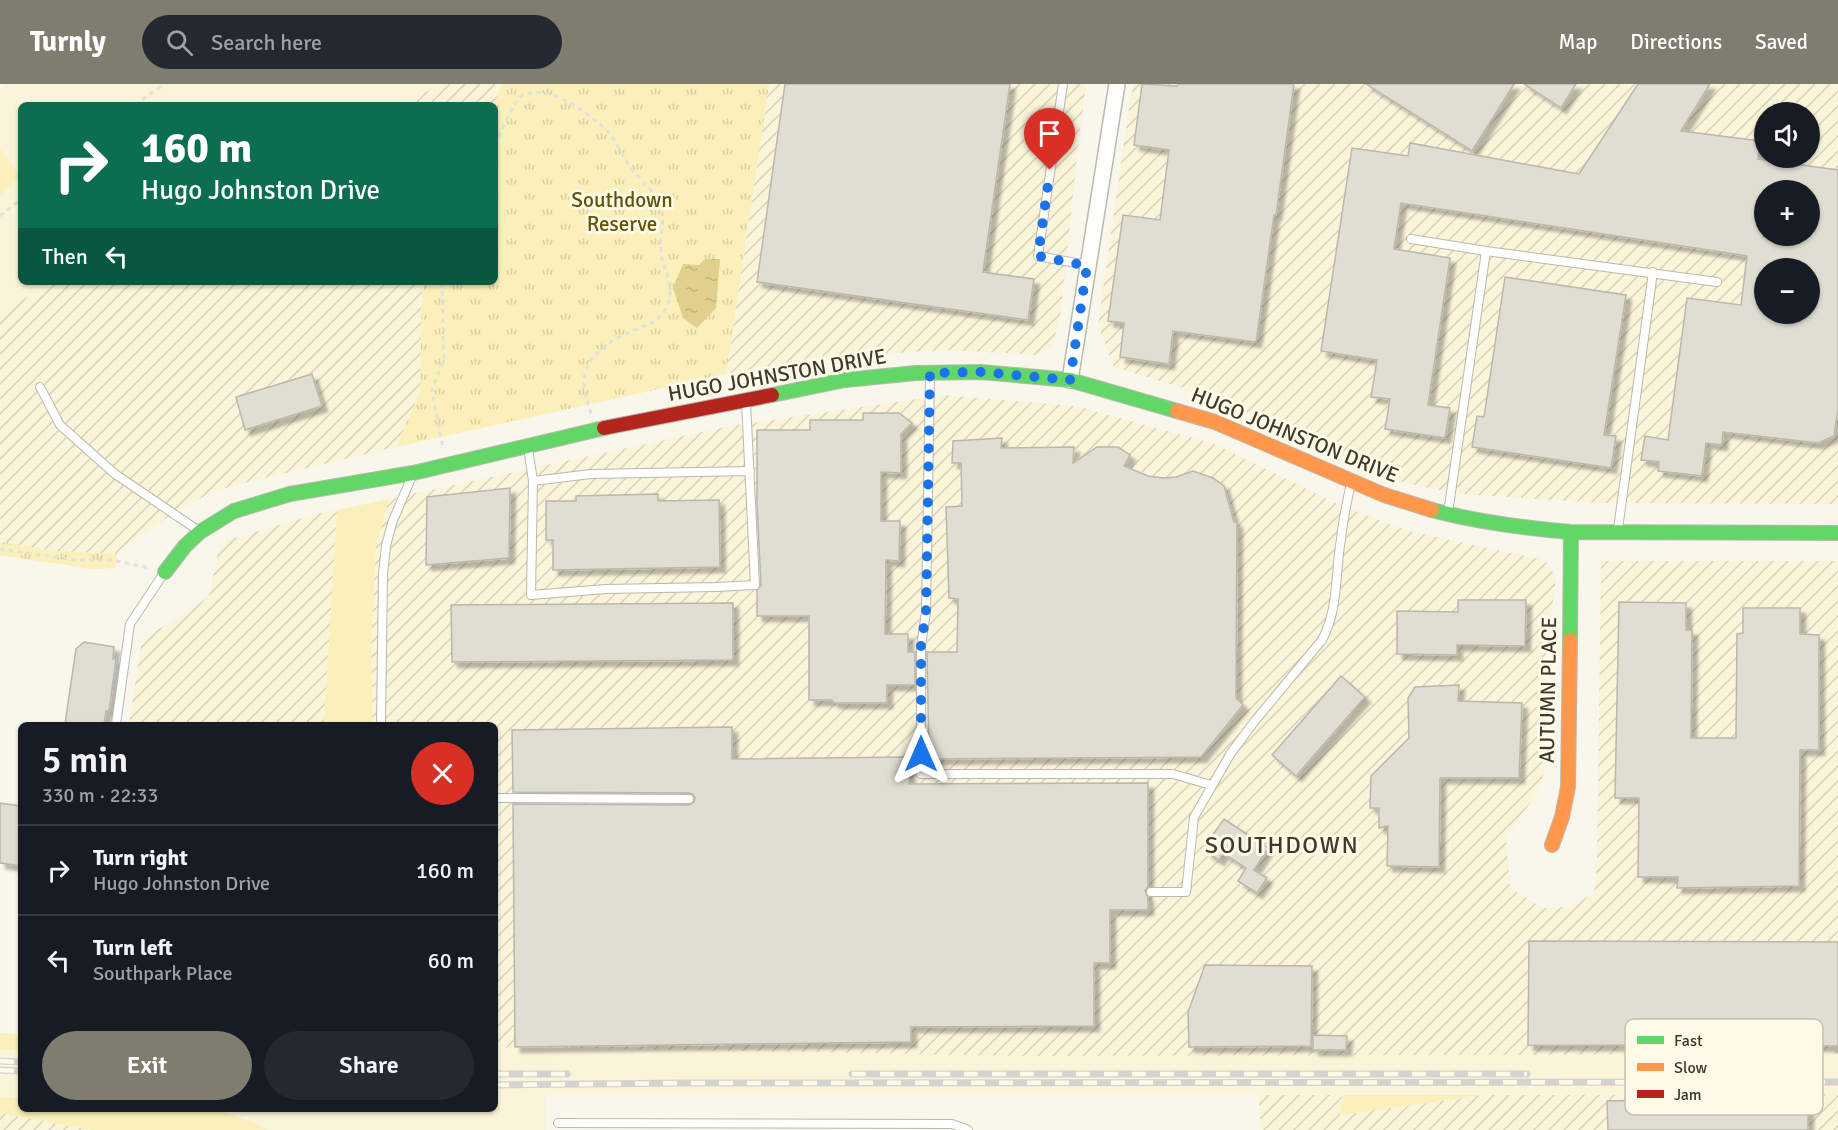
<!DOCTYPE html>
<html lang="en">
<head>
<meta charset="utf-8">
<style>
	body { margin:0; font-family:Signika,sans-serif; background:#242831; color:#f1f3f6; height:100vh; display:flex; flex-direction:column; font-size:22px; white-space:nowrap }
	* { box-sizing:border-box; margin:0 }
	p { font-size:20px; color:#9ea1a6 }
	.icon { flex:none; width:33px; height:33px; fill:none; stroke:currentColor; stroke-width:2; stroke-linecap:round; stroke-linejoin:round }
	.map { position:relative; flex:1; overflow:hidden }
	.drawer { position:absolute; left:18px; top:638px; width:480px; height:390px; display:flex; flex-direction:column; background:#171b24; border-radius:9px; box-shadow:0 2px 4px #0004 }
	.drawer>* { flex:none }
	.top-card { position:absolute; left:18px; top:18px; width:480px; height:183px; border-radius:9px; box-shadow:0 2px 4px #0004; background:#0b6e4f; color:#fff; overflow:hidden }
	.controls { position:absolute; left:1754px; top:18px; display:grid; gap:12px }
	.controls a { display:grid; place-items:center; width:66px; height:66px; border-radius:50%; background:#171b24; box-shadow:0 2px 4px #0004; font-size:30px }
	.pin { position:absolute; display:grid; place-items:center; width:51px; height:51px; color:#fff; margin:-62px -26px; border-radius:50% 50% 50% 0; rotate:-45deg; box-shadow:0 0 6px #0007 }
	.pin .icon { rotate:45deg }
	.me { position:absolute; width:66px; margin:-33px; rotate:0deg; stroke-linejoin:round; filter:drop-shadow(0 0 4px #0008) }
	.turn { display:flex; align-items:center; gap:21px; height:126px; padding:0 24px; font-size:27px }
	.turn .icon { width:78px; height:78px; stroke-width:2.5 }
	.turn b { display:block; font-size:42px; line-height:51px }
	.then { display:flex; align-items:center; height:57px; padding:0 24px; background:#0003; gap:12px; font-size:22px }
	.round { display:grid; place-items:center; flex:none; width:63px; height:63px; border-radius:32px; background:#242831 }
	.head { display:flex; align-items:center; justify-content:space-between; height:102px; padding:0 24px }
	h1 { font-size:36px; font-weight:600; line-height:45px }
	.primary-button { display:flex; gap:12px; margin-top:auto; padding:12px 24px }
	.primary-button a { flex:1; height:69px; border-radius:36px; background:#7f7c70; color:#fff; font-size:24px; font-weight:600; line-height:69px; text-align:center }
	.primary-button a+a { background:#242831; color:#f1f3f6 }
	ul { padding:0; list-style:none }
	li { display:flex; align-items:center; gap:18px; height:90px; padding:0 24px; border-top:2px solid #363941 }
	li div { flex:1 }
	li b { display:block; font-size:22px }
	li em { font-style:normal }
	header { display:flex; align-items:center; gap:36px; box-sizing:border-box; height:84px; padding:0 30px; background:#7f7c70; color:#fff }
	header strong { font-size:28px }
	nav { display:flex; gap:33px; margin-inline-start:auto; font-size:21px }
	.search { width:420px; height:54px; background:#242831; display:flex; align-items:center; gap:15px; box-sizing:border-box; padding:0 21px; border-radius:33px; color:#9ea1a6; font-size:22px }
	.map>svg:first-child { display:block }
</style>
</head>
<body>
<header>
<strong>Turnly</strong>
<div class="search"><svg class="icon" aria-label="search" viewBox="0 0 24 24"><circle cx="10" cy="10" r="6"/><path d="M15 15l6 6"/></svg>Search here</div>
<nav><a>Map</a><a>Directions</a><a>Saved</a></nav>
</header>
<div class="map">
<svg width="1838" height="1046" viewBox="0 0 1838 1046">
	<defs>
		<pattern id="industrial-furrows" width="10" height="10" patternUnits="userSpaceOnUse" patternTransform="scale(1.5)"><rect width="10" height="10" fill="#faf4d9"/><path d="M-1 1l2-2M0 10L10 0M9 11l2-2" fill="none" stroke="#d7d2bb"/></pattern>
		<pattern id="park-tufts" width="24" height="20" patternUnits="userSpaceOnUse" patternTransform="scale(1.5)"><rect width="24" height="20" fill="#fbefba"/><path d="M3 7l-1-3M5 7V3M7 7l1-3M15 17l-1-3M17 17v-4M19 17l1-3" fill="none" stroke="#d8cea0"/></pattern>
		<pattern id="water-ripples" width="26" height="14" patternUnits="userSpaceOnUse" patternTransform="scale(1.5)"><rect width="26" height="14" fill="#e0d08d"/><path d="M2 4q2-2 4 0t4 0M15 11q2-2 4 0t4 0" fill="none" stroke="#c1b37a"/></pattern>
		<filter id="shadow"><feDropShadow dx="5.5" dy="5.5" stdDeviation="1.5" flood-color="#0004"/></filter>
	</defs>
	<rect width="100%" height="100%" fill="#f9f6ec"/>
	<path fill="#faf4d9" d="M4,0H441L400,21H21V93L0,65V10Z
		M21,94V198H57L0,227V111Z
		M515,963L1025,972L1838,970V1010L546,1011L545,1046H99L0,1025V965L21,966V1024H495V964Z"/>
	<path fill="url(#industrial-furrows)" fill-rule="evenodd" d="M441,0H502L494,21H400Z
		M769,0H1086L1079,55L1060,235L1052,262L1039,271L947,266L858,271L726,290Z
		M1134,0H1838V420L1601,419L1473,411L1438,406L1403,398L1349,378L1271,338L1206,311L1114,283L1098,241L1130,16ZM1764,28H1809V74H1764ZM1764,106H1809V152H1764ZM1764,184H1809V230H1764Z
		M57,198H426L422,208L420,308L396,363L232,402L210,409L172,430L121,465L117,470L55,467L0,458V227Z
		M945,311L1076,322L1215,360L1337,420L1408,447L1545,476L1556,493L1544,589V688L1538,708L1506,753L1510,803L1542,824L1568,823L1594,810L1597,782L1601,477H1838V970L1025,972L515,963L495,964V640H372L371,559L376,462L389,415L730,342Z
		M337,426L324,640H129L142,556L209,513L218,468L228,456L315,430Z
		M1838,1010V1046H1255L1261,1045L1258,1011H1342L1340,1031L1484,1011Z
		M0,1029L91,1046H0Z"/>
	<path fill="#fbefba" d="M0,65L21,93L0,111Z
		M389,415L376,462L371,559L372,640H324L337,426Z
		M0,949L21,951V966L0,965Z
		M1342,1011H1484L1340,1031Z
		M0,1013L21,1014V1024L215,1025L254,1039L268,1046H91L0,1029Z"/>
	<path fill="url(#park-tufts)" d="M502,0H769L726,290L396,363L420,308L422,208L426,198H495L494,21Z
		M0,458L55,467L117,470L115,484L91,485L0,471Z"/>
	<path fill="url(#water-ripples)" d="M705,175H720L716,224L697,244L683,234L673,204L683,180L699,181Z"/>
	<path fill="#e0ddd3" stroke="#bab7ad" stroke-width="1.5" fill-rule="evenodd" filter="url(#shadow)" d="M785,0H1010L983,188L1034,195L1028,236L757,198Z
		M1142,0L1177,2L1178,0H1294L1276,131H1274L1256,258L1173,247L1169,280L1120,273L1124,239L1108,237L1123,131L1160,136L1169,66L1134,61Z
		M1366,0H1514L1472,67Z
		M1524,0H1576L1561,24Z
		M1638,0H1710L1681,47L1760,57L1758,75L1838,86V325L1834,352L1818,359L1723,348L1722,361L1706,359L1702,392L1658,387L1659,378L1641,376L1645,352L1668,356L1687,214L1741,221L1747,172L1401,119L1394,165L1450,174L1428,321L1450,324L1445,354L1385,345L1390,315L1371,313L1377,276L1321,267L1352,64L1408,72L1410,59L1579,90ZM1764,106H1809V152H1764ZM1764,184H1809V230H1764Z
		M1505,193L1626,211L1604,351L1616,352L1611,384L1472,363L1477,332L1484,333Z
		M312,290L322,322L245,346L236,313Z
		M863,329H899L912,339L901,350V389L881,388V437H900L899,477L886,476L885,550H908V568H915V601H887V619H834L832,616H809V532H757V506L761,501L757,419V346H810V336H863Z
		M1002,354L1001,364L1074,363L1073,379L1097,363H1118L1130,371L1124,382L1148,392L1164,394L1176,393L1193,387L1213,394L1224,402L1234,438H1237L1236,614L1243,621L1201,673L929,675L927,568H957L958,515L949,514L946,423L962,422L961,379H952L953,357Z
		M510,404L509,474L426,481L427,413Z
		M658,410V417L719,416L720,483L553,486V456H546V417H576V412Z
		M1458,516H1526L1525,562L1457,561V571L1397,570V527L1458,528Z
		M1619,518L1686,519V546H1692L1691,654H1736L1737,550L1743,549V524H1800V550L1819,551V666H1800L1799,802L1677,804L1678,793H1638L1639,714H1615Z
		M733,519V576L452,578L451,521Z
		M84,558L114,563L113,575H116L109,627H106L104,640H65L76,565Z
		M1341,592L1365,613L1296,692L1272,671Z
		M1459,601L1458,617L1522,619L1519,694H1440L1439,783L1387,782L1388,742L1379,744V724H1370L1371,692L1409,654L1408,614L1415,603Z
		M732,643V675L909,673V700L1148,699V803L1145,807L1148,813V826H1110V879H1094V942L911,943V958L515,963L513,720L689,721L694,718L695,714L692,710L689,709L513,708L512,646Z
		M0,719L21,722V782L0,779Z
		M1224,735L1268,764L1254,786L1267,794L1257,809L1238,797L1246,784L1223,769L1219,776L1206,768L1213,758L1209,756Z
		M1529,857L1838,858V962L1528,961Z
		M1205,881L1312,882L1311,962L1189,963L1188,928Z
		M1313,951L1347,952L1346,966H1313Z
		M1808,1013V1046H1608L1607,1017Z"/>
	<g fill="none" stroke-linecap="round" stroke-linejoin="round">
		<defs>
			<path id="lane" d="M1063,0L1038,172L1087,181
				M1411,155L1486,167L1717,198
				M930,290L926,528L921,562V690H1173L1211,701
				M40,303L60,341L115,390L199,447
				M528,364L533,397L531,511L606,505L716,503L755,501L746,318
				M533,397L591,390L750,387
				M1448,429L1486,167
				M1618,445L1653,188
				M116,640L130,540L164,489
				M381,640L383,490L386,462L392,439L412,392
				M495,714L689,715
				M1151,808H1186L1194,733L1231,669L1254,638L1322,556C1339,525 1335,489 1341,455C1343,436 1347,417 1351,399
				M558,1039L952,1040L968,1046"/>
			<path id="street" d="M1070,296L1117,0"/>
			<path id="fast" d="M772,311L845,296L916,289L981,288L1070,296L1177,327
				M1432,426C1477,438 1524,444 1571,448L1838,449
				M165,488L185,462L200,448L234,427L290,410L413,389L604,344
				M1570,556L1571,448"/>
			<path id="slow" d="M1177,327L1215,338L1384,411L1432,426
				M1552,761L1562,733L1568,703L1570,556"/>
			<path id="jam" d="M604,344L772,311"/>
		</defs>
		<use href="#lane" stroke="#bbb9af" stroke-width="10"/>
		<use href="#street" stroke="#bbb9af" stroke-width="18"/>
		<use href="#fast" stroke="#bbb9af" stroke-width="16"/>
		<use href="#slow" stroke="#bbb9af" stroke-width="16"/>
		<use href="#jam" stroke="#bbb9af" stroke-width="16"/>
		<path stroke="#e0e0dd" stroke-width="3" stroke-dasharray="4.5 4.5" stroke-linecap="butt" d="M135,21L164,0
			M495,61C501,49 513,16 524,10C549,0 591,30 607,47C617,58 623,73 632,85C640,96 652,105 658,117C668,135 658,152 661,170C663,184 672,195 670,210C667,236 651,239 630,248C609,257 584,273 584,299C585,310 588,320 591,330
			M0,132L21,115
			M442,198L444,275L432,307L443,364
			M0,465L76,476H113L149,484"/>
		<use href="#lane" stroke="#fefefc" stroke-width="8"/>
		<use href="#street" stroke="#fefefc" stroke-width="15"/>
		<use href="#fast" stroke="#63d668" stroke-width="14"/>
		<use href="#slow" stroke="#ff974d" stroke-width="14"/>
		<use href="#jam" stroke="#b3261e" stroke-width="14"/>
		<defs>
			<path id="rail" d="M0,977L21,978
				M0,986L21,987
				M495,990H567
				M852,990H1527
				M495,1001L690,999L1838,998"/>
		</defs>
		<use href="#rail" stroke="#d4d3d0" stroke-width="7"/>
		<use href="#rail" stroke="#fefae7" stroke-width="4.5" stroke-dasharray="14" stroke-linecap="butt"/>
	</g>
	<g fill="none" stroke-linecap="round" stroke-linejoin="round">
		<path stroke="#1a73e8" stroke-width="10" stroke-dasharray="0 18" d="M921,670V562L926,528L930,289L981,288L1070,296L1087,182L1038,172L1050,86"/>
	</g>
	<g text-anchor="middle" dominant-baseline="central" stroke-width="6" stroke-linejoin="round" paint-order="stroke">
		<g font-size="21" fill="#62530a" stroke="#fefae7">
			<text x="622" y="116">Southdown<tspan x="622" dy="24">Reserve</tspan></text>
		</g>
		<g font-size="21" fill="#3d3a2d" stroke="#fefae7">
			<text transform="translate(777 291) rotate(-10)">HUGO JOHNSTON DRIVE</text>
			<text transform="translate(1295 351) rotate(22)">HUGO JOHNSTON DRIVE</text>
			<text transform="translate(1548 606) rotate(-89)">AUTUMN PLACE</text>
		</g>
		<g font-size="24" letter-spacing="1.5" fill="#3d3a2d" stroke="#fefae7">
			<text x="1282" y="761">SOUTHDOWN</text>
		</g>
	</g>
	<rect x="1625" y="935" width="198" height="96" rx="9" fill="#fefae7" stroke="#c4c0af" stroke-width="1.5"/>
	<rect x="1637" y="952" width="27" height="8" fill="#63d668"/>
	<rect x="1637" y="979" width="27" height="8" fill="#ff974d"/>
	<rect x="1637" y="1006" width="27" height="8" fill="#b3261e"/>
	<g font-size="16" fill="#3d3a2d">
		<text x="1674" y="962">Fast</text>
		<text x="1674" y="989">Slow</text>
		<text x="1674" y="1016">Jam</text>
	</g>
</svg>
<div class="controls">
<a><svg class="icon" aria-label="sound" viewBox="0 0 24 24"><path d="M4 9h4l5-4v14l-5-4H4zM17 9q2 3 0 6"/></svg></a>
<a>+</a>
<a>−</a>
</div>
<div class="pin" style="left:1050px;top:86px;background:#d93025"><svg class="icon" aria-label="arrive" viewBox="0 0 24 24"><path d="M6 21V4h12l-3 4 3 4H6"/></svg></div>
<svg class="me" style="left:921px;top:670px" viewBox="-20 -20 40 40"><path d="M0-17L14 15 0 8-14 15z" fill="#1a73e8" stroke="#fff" stroke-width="4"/></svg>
<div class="top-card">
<div class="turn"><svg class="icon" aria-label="right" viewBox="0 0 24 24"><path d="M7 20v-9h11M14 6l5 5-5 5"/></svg><div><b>160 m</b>Hugo Johnston Drive</div></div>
<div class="then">Then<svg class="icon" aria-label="left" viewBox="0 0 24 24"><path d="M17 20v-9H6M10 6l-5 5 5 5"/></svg></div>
</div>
<section class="drawer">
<div class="head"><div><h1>5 min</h1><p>330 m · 22:33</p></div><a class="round" style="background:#d93025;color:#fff"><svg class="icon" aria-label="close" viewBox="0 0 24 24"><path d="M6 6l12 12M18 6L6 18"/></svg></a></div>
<ul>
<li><svg class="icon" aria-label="right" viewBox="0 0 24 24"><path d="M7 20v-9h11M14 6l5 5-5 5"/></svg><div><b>Turn right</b><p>Hugo Johnston Drive</p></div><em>160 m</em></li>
<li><svg class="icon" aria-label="left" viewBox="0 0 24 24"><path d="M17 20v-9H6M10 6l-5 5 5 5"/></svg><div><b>Turn left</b><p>Southpark Place</p></div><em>60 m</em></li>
</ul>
<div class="primary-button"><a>Exit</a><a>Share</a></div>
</section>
</div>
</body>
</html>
